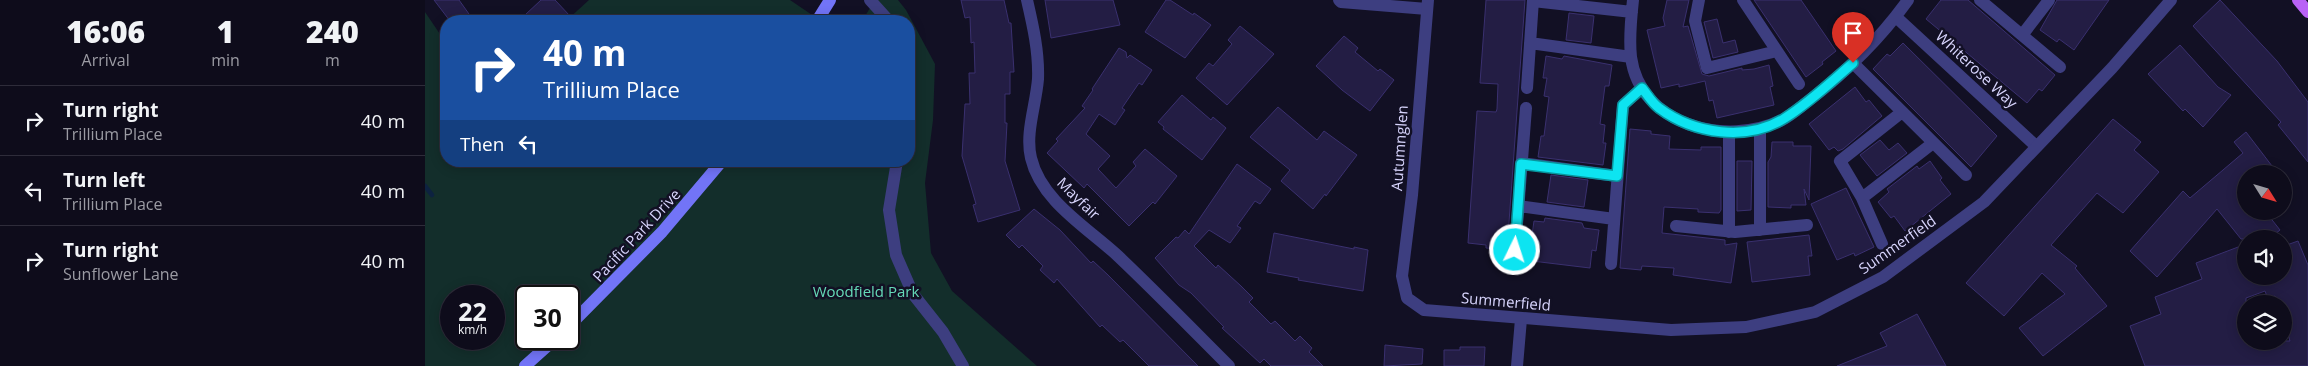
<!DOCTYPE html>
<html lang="en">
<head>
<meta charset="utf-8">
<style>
	body { margin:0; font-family:"Open Sans",sans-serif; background:#1c1a28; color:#f1f3f6; height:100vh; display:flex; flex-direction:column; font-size:19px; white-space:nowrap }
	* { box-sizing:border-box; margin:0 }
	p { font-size:16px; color:#9b9ba3 }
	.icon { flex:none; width:28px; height:28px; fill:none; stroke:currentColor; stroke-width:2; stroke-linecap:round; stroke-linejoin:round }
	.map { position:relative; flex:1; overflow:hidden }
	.details { display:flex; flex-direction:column; background:#0e0c1b; width:425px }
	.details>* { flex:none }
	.top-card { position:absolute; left:15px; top:15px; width:475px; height:152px; border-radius:20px; box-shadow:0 2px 12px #0003,0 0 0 1px #2e2c3a; background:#1a4fa0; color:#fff; overflow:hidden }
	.needle { width:32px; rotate:127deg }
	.tools { position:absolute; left:1812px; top:165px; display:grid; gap:10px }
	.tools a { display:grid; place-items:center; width:55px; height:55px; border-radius:50%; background:#0e0c1b; box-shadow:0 2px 12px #0003,0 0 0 1px #2e2c3a; font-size:25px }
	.speed { position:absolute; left:15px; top:285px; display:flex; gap:10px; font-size:25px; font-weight:700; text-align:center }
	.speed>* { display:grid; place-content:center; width:65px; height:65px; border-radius:50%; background:#0e0c1b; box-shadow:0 2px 12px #0003,0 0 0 1px #2e2c3a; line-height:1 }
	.speed small { font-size:12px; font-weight:400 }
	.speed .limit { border:2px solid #111; border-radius:8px; background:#fff; color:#111 }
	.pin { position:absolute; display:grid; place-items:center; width:42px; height:42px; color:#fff; margin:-51px -21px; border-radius:50% 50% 50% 0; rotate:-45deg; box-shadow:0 0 5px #0007 }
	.pin .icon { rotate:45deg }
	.me { position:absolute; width:55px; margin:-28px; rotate:4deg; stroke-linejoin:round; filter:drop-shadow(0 0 4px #0008) }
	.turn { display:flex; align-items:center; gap:18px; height:105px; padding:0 20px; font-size:22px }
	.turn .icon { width:65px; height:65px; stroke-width:2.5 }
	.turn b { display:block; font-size:35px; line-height:42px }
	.then { display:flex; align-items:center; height:48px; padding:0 20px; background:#0003; gap:10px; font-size:19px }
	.eta { display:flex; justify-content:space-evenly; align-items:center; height:85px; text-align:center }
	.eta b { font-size:30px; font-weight:800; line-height:35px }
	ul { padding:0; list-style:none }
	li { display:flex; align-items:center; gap:15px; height:70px; padding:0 20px; border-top:1px solid #2e2c3a }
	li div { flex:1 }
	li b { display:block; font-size:19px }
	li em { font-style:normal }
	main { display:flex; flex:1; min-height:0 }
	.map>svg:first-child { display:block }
</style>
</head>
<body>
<main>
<section class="details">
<div class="eta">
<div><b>16:06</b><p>Arrival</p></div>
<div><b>1</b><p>min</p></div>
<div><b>240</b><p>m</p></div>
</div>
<ul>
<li><svg class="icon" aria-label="right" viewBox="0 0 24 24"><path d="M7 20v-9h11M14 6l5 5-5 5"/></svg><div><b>Turn right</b><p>Trillium Place</p></div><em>40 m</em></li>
<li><svg class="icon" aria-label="left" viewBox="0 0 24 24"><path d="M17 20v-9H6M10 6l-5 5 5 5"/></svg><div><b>Turn left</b><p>Trillium Place</p></div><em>40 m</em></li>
<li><svg class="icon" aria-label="right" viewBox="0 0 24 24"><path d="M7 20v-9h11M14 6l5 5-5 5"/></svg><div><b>Turn right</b><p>Sunflower Lane</p></div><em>40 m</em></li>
</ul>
</section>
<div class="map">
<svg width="1883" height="366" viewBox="0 0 1883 366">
	<rect width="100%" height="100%" fill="#121024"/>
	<path fill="#132e2b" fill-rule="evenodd" d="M164,0H365L396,21H141Z
		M450,0H473L481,10L510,64L508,120L500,183L506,253L527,291L612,366H0V12L21,43V161H484V21H437ZM26,296H69V339H26ZM101,296H144V339H101Z"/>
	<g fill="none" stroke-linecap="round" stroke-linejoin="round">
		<path stroke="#0d2240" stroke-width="4.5" d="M0,186L7,195"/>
	</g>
	<path fill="#231d44" stroke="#3a306f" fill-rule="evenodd" d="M9,0H34L49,21H25Z
		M116,0H130L145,16L139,21H106L100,15Z
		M536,0H579L584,23H586L589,72H585V94H580V123H582L580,161L595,210L553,222L548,205L551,204L537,156L540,104H545L544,73H550L549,42L546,43L545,17L540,18Z
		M620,0H688L695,25L626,38Z
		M741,0H745L768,15L769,13L786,25L760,58L720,32Z
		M1061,0H1100L1082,250L1061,248V245L1043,243L1052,111L1071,112L1072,109L1073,84L1055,83Z
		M1242,0H1264L1258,27L1263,26L1277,74L1284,76L1317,68V70L1329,69L1344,65L1348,86L1345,87L1349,105L1292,118L1288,100L1284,101L1280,81L1254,87V84L1236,88L1222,30L1240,26L1238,18Z
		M1329,0H1376L1411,51L1397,62L1398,64L1381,77Z
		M1516,0H1543L1630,75L1617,91L1614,89L1602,103L1501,19Z
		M1632,0H1684L1649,50L1634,39L1632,42L1615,30Z
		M1795,0L1852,61L1883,102V162L1853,125L1856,122L1768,26Z
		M1144,13L1169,16L1166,43L1141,40Z
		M1424,18L1438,28L1429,40L1415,29Z
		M1292,19L1298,43L1310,40L1313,52L1288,58L1279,22Z
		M815,26L849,54L802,105L771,78L784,63L788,66L807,44L803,40Z
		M919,36L933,48L930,52L953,71L955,69L969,80L945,111L917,90L891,66Z
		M1478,43L1572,136L1546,167L1448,69L1462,54L1465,56Z
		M1755,45L1793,87L1806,95L1778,127L1760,109L1758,111L1723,74Z
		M694,48L701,52L702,58L705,55L727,70L717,85L714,83L697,108L700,110L690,125L674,114L661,134L685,156L673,169L691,188L711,166L708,162L720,149L752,176L730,204L728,202L704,226L662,184L659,188L622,153L633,141L631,139L660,108L657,106L668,90L667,89Z
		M1121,56L1137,59L1139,56L1187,65L1184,86H1180L1175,124L1180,125L1178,143H1181L1178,165L1113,157L1116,136H1119L1124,97L1119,96L1122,78H1118Z
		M1430,87L1441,102L1444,100L1457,116L1418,149L1413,151L1409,147L1404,150L1384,124Z
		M757,95L786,120L788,117L801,128L777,160L738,129L739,127L733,122Z
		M853,107L892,140L899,131L932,155L901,196L900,194L888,209L856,181L865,170L825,137Z
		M1688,119L1716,142L1709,150L1734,172L1698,213L1672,193L1626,245L1652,266L1650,268L1682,306L1618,356L1594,328L1640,294L1617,273L1579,316L1541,283Z
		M1205,129L1226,131V134L1245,136L1244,149L1276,150V147H1296V210L1294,213L1273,212V209L1239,207L1237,233L1300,240V245L1312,243L1306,283L1248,275L1249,268L1217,266L1216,270L1195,268Z
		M1821,132L1847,166L1837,174H1821V211H1840L1855,230L1844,239H1816L1792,209L1732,277L1705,251L1758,191L1765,198L1818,153L1809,142Z
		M1455,140L1464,150L1473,143L1482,153L1452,176L1435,155Z
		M1347,142H1368V146H1386L1384,200L1379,189L1381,205H1366V208L1343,207V162L1346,157Z
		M1312,161H1327L1326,210L1312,211Z
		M1505,161L1517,178L1515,180L1526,194L1480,231L1469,216L1466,218L1453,202L1464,192L1462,189L1492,166L1494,169Z
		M812,164L846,189L835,204L830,201L812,226L816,228L805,243L784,230L769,246L791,268L793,265L816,286L828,298L824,302L846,324L850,321L870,341L875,336L887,348L884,352L898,366H846L839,359L835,363L797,328L799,327L766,293L754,285L730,258L751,237L753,238L760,230L764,234Z
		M1126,175L1163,180L1159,207L1122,202Z
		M1421,188L1449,247L1430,256L1429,253L1412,260L1386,204Z
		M609,209L635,230L666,263L668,261L683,275L773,366H724L698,340L695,342L677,325L675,327L632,279L629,283L615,270L618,266L597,245L594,248L581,235Z
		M1120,218L1157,223L1159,228L1174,230L1171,251L1167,250L1165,268L1107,261L1109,243L1106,242L1109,221L1119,222Z
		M849,233L929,249V247L943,250L938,291L873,280L874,278L842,272Z
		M1384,235L1387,256H1383L1385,275L1327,282L1322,242Z
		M1873,241L1883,265V366H1720L1705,326L1736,314L1730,297L1777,279L1771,263L1821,244V276H1859V246ZM1840,291L1843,299L1850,296L1853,304H1859V321L1865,341H1821V298Z
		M1492,314L1521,366H1412L1462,346L1455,333Z
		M960,345L998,349L997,364L959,366Z
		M1035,347H1060L1059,366H1019V350H1035Z"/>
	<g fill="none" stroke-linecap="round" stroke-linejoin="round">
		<path stroke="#3d3e80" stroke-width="12" d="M445,0L464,21
			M602,0C608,26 614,52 613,79C611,105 600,133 606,158C616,201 663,228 693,256C731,292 767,329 804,366
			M914,0L916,2L1002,9
			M1208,0C1206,18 1204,39 1206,57C1215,126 1302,147 1357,120C1366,115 1374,108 1382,102C1420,73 1455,39 1483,0
			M1274,0L1270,21L1282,68L1352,51
			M1318,0L1374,84
			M1555,0L1635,67
			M1108,1L1207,12
			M1471,17L1611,146
			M1598,34L1624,0
			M1105,43L1206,57
			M1428,63L1541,175
			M484,87V98
			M1102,88L1108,0
			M1477,112L1415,161L1437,198L1508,143
			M472,161L464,210L471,255L488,294L518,332L538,366
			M1096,163L1192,176
			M1437,198L1457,244
			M1093,206L1189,219
			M1251,226L1310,232L1382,225
			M1335,230V129
			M1304,232V133
			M1090,250L1101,108
			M1186,264L1198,105L1217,88
			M1092,366L1096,319"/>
		<path stroke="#3d3e80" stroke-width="12" d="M1003,0L987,195L977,276L982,298L999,310L1246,330L1321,327L1390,312L1458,277L1559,202L1687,68L1746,0"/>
		<path stroke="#7274f7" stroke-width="12" d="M392,21L405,0
			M144,326L237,232L297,161
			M100,366L130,339"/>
		<path stroke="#b962f6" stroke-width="12" d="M1873,0L1883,12"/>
	</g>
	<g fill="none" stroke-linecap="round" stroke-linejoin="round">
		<defs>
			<path id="route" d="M1090,250L1096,164L1192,176L1198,105L1217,88C1222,94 1227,103 1234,108C1269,134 1322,142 1360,118C1384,103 1406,82 1428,63"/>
		</defs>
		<use href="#route" stroke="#08949d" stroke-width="12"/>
		<use href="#route" stroke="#0de4f1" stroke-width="9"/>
	</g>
	<g text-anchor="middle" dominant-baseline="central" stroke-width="5" stroke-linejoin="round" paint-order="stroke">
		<g font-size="15" fill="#d8d5fd" stroke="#121024">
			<text transform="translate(1552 69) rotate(43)">Whiterose Way</text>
			<text transform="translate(974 148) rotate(-86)">Autumnglen</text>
			<text transform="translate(654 198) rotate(44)">Mayfair</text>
			<text transform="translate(211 235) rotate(-47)">Pacific Park Drive</text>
			<text transform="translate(1472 244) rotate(-35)">Summerfield</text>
			<text transform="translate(1081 301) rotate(5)">Summerfield</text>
		</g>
		<g font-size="15" fill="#65d9b7" stroke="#121024">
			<text x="441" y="291">Woodfield Park</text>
		</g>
	</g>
</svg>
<div class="tools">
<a><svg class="needle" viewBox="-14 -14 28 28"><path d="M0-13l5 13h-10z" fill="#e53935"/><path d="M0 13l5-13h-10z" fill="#9b9ba3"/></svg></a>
<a><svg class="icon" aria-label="sound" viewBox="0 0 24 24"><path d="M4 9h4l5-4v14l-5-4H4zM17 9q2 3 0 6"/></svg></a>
<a><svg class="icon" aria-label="layers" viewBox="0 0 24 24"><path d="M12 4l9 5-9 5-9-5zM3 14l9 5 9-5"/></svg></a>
</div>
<div class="speed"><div>22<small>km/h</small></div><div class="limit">30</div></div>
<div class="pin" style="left:1428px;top:63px;background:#d93025"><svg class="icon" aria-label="arrive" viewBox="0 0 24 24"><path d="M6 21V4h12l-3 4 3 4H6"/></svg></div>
<svg class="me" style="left:1090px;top:250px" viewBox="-20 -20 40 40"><circle r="17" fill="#0de4f1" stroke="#fff" stroke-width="3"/><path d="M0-11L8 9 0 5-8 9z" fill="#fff"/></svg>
<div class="top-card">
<div class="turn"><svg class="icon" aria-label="right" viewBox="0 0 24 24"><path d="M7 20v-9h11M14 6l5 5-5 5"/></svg><div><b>40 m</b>Trillium Place</div></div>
<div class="then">Then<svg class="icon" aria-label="left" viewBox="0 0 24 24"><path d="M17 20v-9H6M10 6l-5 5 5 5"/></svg></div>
</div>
</div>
</main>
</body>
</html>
